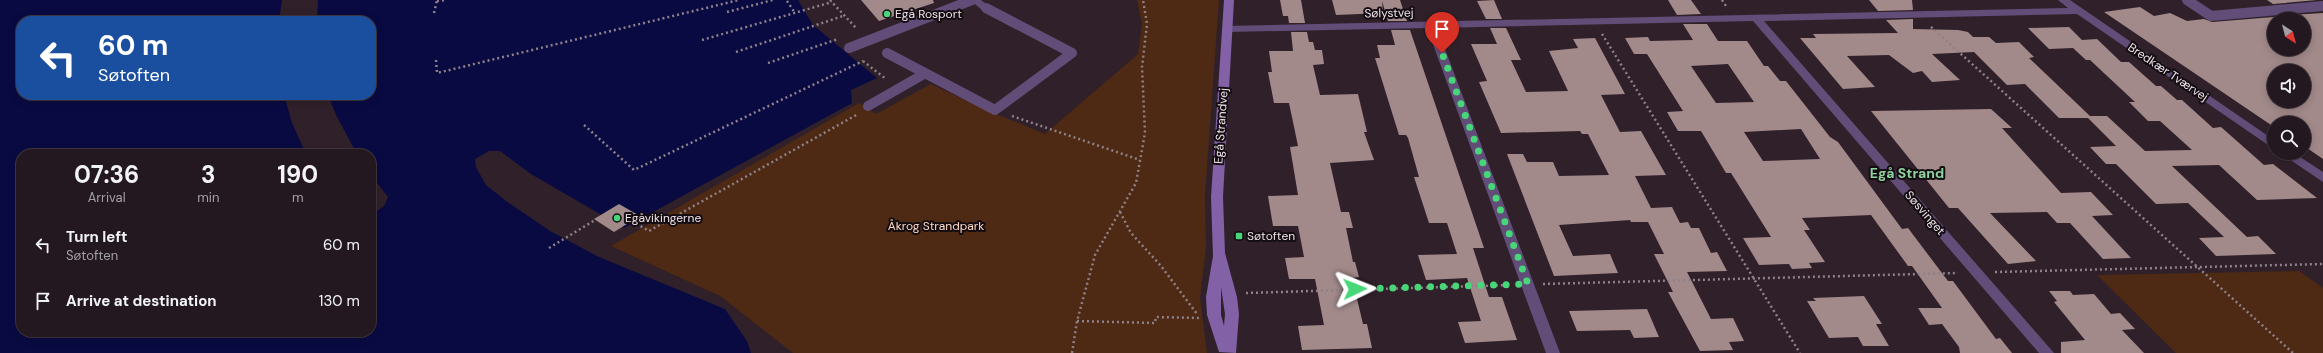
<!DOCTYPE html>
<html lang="en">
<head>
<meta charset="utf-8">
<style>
	body { margin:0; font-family:"DM Sans",sans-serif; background:#2c2129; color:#f1f3f6; height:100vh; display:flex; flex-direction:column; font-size:15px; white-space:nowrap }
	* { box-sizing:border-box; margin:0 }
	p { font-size:13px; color:#a3a0a5 }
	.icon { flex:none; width:22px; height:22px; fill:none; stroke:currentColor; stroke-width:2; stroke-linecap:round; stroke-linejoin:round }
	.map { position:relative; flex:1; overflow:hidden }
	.sheet { position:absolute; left:16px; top:149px; width:360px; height:188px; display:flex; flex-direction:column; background:#241820; border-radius:16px; box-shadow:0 2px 10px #0003,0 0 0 1px #41373e }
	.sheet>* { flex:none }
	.hud { position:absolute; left:16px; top:16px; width:360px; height:84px; border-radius:16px; box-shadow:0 2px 10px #0003,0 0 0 1px #41373e; background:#1a4fa0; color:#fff; overflow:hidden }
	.needle { width:26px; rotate:144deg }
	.fabs { position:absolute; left:2267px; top:12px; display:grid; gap:8px }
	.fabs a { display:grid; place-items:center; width:44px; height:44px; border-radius:50%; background:#241820; box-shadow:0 2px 10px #0003,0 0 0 1px #41373e; font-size:20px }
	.pin { position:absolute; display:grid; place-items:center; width:34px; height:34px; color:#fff; margin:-41px -17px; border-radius:50% 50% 50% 0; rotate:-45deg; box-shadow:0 0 4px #0007 }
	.pin .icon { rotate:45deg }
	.me { position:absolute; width:44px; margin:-22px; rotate:88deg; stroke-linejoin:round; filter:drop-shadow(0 0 3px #0008) }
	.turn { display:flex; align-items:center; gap:14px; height:84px; padding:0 16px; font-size:18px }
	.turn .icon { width:52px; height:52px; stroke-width:2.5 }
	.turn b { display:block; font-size:28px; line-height:34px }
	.eta { display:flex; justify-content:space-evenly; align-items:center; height:68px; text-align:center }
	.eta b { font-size:24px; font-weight:700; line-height:28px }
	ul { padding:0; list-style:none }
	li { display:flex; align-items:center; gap:12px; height:56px; padding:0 16px }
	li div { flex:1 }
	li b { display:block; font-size:15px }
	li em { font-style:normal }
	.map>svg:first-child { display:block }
</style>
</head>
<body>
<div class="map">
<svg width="2323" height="353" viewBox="0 0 2323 353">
	<rect width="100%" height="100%" fill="#30202a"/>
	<path fill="#4e2913" d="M1137,0H1219L1205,195L1206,248L1200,298L1207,353H793L720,296L611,246L859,103L876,114L931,84L984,109L1045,134L1138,54L1142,24Z
		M2299,271L2323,288V353H2176L2097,275Z"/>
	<path fill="#090a42" d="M0,0H282L279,21H21V95H284L292,123L306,154H21V332H371V215L384,206L388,197L371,175V154H357L337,117L328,95H371V21H317L318,0H798L813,25L877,78L851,90L852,103L624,228L531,174L500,151H489L475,159L476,167L486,185L506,201L550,231L599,257L725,309L747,341L751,353H0Z"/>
	<path fill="#a2898a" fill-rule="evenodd" d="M861,0H933L934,3L879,21Z
		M1280,0H1301L1305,23H1289L1288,16H1283Z
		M1332,0H1400L1407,21H1388L1382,1L1383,13L1336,15Z
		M1494,0L1502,19H1486L1477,1Z
		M1668,0H1691L1701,14L1677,15Z
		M1869,0H1912L1913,10L1878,11Z
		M2267,0H2317L2273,4Z
		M2140,7L2154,16L2170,13L2187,21L2204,19L2212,22L2274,17V49H2304V19H2297L2291,15L2323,13V159L2304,146V123H2274V127L2104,12ZM2274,71H2304V101H2274Z
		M1913,19V29L1958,30L1968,32L1973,37H1989L1996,43L2019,42L2034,57L2029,58L2090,116H2107L2145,151L2192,150L2160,121H2148L2129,102H2135L2090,60H2086L2073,48L2049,49L2028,28L2069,27L2082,40L2097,39L2121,62H2129L2156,86H2161L2177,100H2182L2213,128L2221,127L2264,165L2273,164L2317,198L2257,200L2219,165L2172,166L2247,237L2258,236L2276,254L2216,256L2199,238L2224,237L2188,203L2156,204L2116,164H2106L2090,147L2116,146L2088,118H2059L2025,84L2007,85L1974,52L1932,54L1960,80L1932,82L1922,71L1913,73L1889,55L1847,56L1875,87L1843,89L1800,38H1816L1813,34L1898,33L1886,20Z
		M1683,24H1707L1718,41H1747L1764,66H1768L1780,81H1786L1830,137L1838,142L1902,229L1908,228L1948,281H1953L1996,339L2000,338L2012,353H1960L1959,347L1942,324L1929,325L1918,308H1942L1912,266H1908L1871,215L1802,218L1810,230H1804L1825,262L1809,263L1812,268L1792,269L1789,264L1759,265L1743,238L1771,237L1731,173H1726L1701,131H1678L1667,112L1683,111L1647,54H1634L1625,38L1648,37L1650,41L1693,40ZM1728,64L1754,102L1716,103L1691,66ZM1801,129L1820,159L1763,161L1744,132Z
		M1490,28H1506L1521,60H1511L1526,92L1568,91L1549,51L1578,48L1573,39L1595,38L1625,94L1601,95L1620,132L1641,131L1666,175L1635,176L1651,208L1672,207L1680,223L1688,222L1691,228H1699L1711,253L1717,252L1727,271L1687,272L1711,319L1733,318L1744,341L1729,342L1733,350L1700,351L1668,292H1673L1654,254H1664L1648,222H1631L1630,220L1559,225L1573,256L1610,254L1618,273L1554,276L1507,154H1523L1527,162H1553L1559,176L1609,175L1588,134H1582L1580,131L1501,133L1479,82L1487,81L1471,44H1497Z
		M1391,30H1410L1484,248H1473L1489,297H1502L1517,340L1465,343L1458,322L1481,321L1467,278L1426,280L1418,255L1457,254L1447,223H1429L1414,177H1419L1408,138L1406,135H1399L1375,58H1380L1377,45H1395Z
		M1291,32H1307L1309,42H1313L1315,50H1322L1324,64L1313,65L1320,95L1358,94L1367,132H1364L1374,160L1330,163L1341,212H1349L1353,228H1346L1353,262H1355L1359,277L1352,278L1363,324H1367L1372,348L1302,350L1298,326L1324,325L1315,279H1289L1285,258L1304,257L1298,226H1273L1268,196L1298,195L1290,147L1298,146L1289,103H1274L1268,72H1272L1269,51H1293Z
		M1991,109L2012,128H2002L2061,193L2091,192L2113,215L2092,216L2131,258L2103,259L2070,223H2057L2047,212L1990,213L2036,261L2008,264L1958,208H1949L1871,111Z
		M619,204L640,216L614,232L594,219Z
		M2049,291H2070L2073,295L2094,294L2111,314L2120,313L2135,329L2122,330L2144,353H2061V342L2085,340L2054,302L2057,301Z
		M1864,296L1882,324H1876L1889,346H1863L1858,337L1829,338L1807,301H1816L1813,298Z
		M1647,309L1659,337L1634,338L1630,330L1577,331L1569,311Z"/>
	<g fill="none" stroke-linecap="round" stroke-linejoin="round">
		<path stroke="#8f8189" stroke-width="2.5" stroke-dasharray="2 3" stroke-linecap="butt" d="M830,0L857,29
			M1722,0L1726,6
			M437,1L446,0
			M787,1L795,13
			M727,12L773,0
			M434,13L437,0
			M1931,27L2293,353
			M1602,34L1800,353
			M702,40L832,2
			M736,52L843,16
			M436,60L437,73L739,0
			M863,61L886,79
			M768,63L838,39
			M1012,116L1140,160
			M584,125L634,170L863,61
			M1120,212L1131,233L1161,266L1197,314
			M632,221L649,231L858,114
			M549,248L595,220
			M1995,272L2323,264
			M1543,284L1958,273
			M1246,293L1510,285
			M1077,321L1155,323L1156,317L1199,318
			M1072,353L1077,321L1095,255L1136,183L1145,133L1142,67L1147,24L1143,0"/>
		<path stroke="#614d78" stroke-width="10" d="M2187,0L2211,16L2323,6
			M849,48L972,0
			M887,53L995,110L1072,53L986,8
			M868,106L924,74"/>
		<path fill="#614d78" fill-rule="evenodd" d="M970,0H981L991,8L990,10H982Z
			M2058,0H2070L2274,140V149L2077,14L1764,21L2054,353H2039L1753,21L1437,28L1560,353H1546L1427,28L1227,32L1222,29L1227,26L2068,8Z
			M2280,153H2294L2323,172V182Z"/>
		<path fill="#8361a6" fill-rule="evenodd" d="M1224,0H1234L1223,197L1225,253L1237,297L1239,314L1236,353L1219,352L1207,315L1206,297L1213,256L1211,197ZM1221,287L1225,314L1224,326L1221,315Z"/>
	</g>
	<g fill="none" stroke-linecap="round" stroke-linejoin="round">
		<path stroke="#47d779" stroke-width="7" stroke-dasharray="0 12.6" d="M1355,289L1528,284L1442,53"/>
	</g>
	<g fill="#47d779" stroke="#130c11" stroke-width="1.5">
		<circle cx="887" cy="14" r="4"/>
		<circle cx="617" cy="218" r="4"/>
		<rect x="1235" y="232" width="8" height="8" rx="2"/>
	</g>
	<g text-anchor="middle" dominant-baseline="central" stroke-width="4" stroke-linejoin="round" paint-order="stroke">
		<g font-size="12" fill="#eee3e9" stroke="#130c11">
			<text transform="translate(1389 13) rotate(-1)">Sølystvej</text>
			<text transform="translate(2168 72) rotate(34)">Bredkær Tværvej</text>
			<text transform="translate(1221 126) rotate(-86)">Egå Strandvej</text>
			<text transform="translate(1925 213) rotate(49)">Søsvinget</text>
		</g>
		<g font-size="12" fill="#eee3e9" stroke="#130c11" text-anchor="start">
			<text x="895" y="14">Egå Rosport</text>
			<text x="625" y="218">Egåvikingerne</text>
			<text x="1247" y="236">Søtoften</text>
		</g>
		<g font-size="12" fill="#fed6c2" stroke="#130c11">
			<text x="936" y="226">Åkrog Strandpark</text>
		</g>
		<g font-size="14" font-weight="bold" fill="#8fd29f" stroke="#130c11">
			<text x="1907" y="173">Egå Strand</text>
		</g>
	</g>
</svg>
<div class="fabs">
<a><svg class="needle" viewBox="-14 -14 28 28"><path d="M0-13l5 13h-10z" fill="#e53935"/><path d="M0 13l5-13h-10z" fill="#a3a0a5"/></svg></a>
<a><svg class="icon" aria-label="sound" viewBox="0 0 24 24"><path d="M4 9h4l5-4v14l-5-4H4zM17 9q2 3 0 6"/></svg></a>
<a><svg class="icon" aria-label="search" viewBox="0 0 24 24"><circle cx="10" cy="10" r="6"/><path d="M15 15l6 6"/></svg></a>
</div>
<div class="pin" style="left:1442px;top:53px;background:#d93025"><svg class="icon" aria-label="arrive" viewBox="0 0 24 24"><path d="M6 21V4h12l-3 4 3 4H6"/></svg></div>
<svg class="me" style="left:1355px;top:289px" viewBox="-20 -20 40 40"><path d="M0-17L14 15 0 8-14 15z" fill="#47d779" stroke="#fff" stroke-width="4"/></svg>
<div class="hud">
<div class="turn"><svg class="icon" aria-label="left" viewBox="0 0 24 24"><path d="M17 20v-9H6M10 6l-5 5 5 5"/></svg><div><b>60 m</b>Søtoften</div></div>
</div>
<section class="sheet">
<div class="eta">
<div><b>07:36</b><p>Arrival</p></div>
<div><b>3</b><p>min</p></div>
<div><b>190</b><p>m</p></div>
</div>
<ul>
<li><svg class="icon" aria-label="left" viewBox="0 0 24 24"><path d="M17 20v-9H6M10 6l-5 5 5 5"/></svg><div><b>Turn left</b><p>Søtoften</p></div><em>60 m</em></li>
<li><svg class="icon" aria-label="arrive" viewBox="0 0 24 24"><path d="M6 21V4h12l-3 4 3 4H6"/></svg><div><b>Arrive at destination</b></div><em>130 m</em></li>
</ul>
</section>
</div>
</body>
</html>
